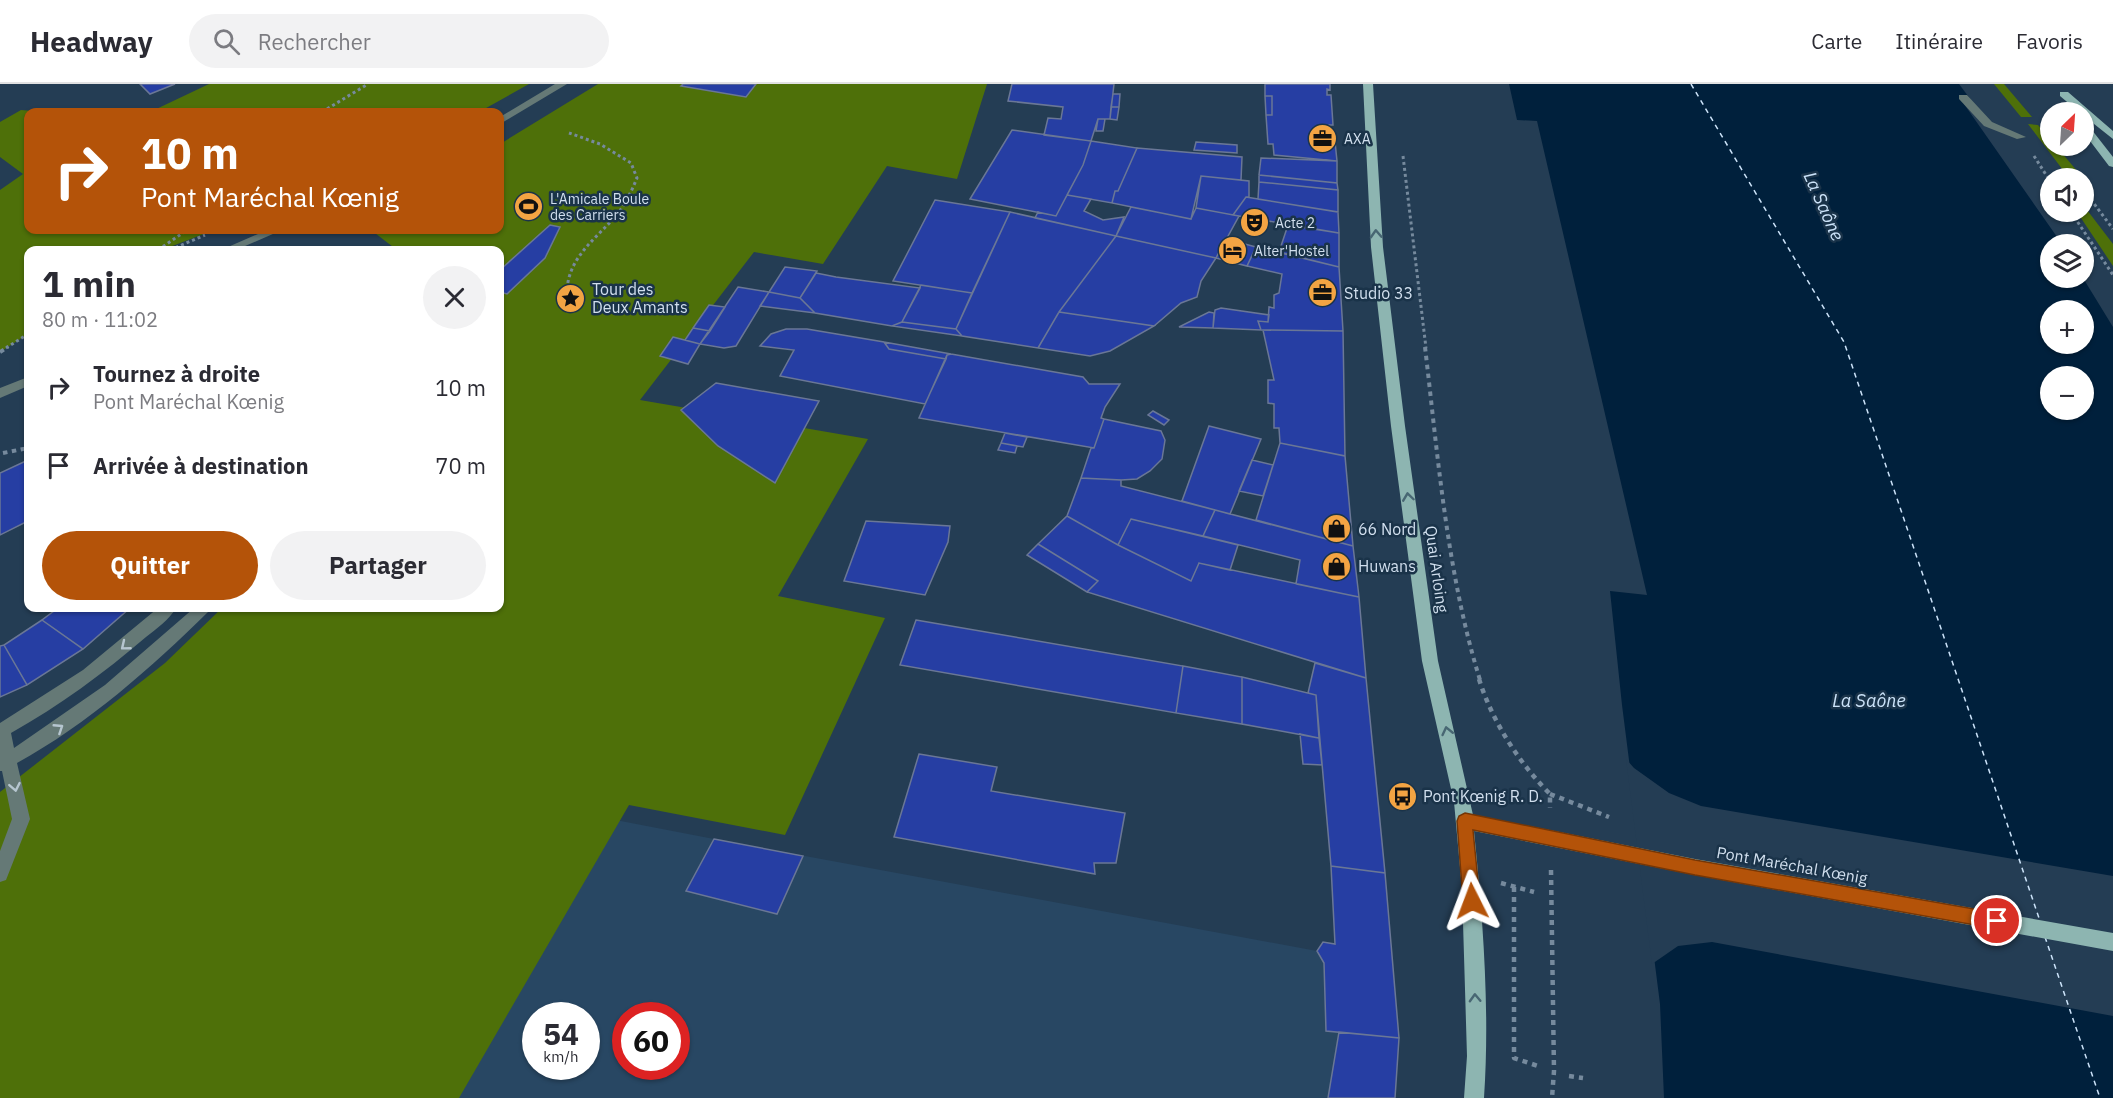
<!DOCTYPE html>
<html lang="fr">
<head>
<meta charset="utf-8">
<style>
	body { margin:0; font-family:"IBM Plex Sans",sans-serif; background:#f2f2f3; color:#2b2b33; height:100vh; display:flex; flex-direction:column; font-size:22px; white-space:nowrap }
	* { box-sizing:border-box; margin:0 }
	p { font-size:20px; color:#7c7c81 }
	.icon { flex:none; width:33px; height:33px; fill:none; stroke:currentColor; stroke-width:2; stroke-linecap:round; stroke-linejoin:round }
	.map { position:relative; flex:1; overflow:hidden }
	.sheet { position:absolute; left:24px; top:162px; width:480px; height:366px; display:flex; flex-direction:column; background:#fff; border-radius:12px; box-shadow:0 2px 4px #0004 }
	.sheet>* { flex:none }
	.hud { position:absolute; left:24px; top:24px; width:480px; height:126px; border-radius:12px; box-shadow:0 2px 4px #0004; background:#b45309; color:#fff; overflow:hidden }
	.needle { width:39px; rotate:25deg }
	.controls { position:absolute; left:2040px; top:18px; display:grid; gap:12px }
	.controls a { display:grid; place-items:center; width:54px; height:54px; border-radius:50%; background:#fff; box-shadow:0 2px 4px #0004; font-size:30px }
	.speed { position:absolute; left:522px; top:918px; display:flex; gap:12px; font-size:30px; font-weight:700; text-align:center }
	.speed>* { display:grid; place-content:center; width:78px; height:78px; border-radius:50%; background:#fff; box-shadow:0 2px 4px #0004; line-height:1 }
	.speed small { font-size:15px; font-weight:400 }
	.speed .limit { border:9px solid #d22; background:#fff; color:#111 }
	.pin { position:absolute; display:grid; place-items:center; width:51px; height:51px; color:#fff; margin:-26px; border:3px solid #fff; border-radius:50%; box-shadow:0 2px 6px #0007 }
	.me { position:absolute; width:66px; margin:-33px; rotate:357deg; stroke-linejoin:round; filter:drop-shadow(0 0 4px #0008) }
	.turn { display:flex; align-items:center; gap:21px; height:126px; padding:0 18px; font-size:27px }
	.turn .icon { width:78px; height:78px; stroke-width:2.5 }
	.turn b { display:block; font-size:42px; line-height:51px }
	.round { display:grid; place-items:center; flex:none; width:63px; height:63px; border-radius:32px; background:#f2f2f3 }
	.overview { display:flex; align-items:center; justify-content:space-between; height:102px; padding:0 18px }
	h1 { font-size:36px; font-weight:800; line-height:45px }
	.cta { display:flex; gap:12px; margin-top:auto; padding:12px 18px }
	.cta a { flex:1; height:69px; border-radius:36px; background:#b45309; color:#fff; font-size:24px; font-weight:800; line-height:69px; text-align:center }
	.cta a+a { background:#f2f2f3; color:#2b2b33 }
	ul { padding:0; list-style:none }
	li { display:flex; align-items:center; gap:18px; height:78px; padding:0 18px }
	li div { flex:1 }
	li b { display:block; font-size:22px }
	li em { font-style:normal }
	header { display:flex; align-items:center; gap:36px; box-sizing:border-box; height:84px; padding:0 30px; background:#fff; border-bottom:2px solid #e1e1e2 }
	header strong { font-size:28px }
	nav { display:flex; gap:33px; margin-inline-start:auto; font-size:21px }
	.search { width:420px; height:54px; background:#f2f2f3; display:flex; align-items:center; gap:15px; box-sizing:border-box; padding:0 21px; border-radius:33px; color:#7c7c81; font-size:22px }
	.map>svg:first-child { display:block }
</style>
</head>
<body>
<header>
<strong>Headway</strong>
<div class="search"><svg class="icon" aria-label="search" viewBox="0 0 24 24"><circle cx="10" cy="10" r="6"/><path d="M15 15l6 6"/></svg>Rechercher</div>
<nav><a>Carte</a><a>Itinéraire</a><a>Favoris</a></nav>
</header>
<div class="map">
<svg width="2113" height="1014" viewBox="0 0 2113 1014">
	<rect width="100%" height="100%" fill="#243d54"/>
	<path fill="#284763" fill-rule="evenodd" d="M161,648L714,755L1317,867L1324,879L1326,947L1399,954L1395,1014H0ZM536,932H586V982H536ZM626,932H676V982H626Z"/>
	<path fill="#4e7009" d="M209,0H529L479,28H150Z
		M598,0H987L957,95L887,82L823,180L754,168L640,316L868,355L778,512L885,534L785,751L629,721L459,1014H0V708L165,579L222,524H500V166H397L371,146H500V60Z
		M1994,0H2004L2032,33H2021Z
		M21,26L45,28H28V146H214L162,166H28V250L0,268V106L23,90L0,73V38Z
		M2028,40L2038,41L2050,55V62H2056L2083,94H2069Z
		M2084,122L2113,160V182L2077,128H2084Z"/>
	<path fill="#00203c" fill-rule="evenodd" d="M1509,0H1959L1971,16L1964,20L2062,160H2050V194H2083L2113,243V1014H1664L1660,920L1622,621L1610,507L1647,511L1537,37L1517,36ZM2050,226H2084V260H2050ZM2050,292H2084V326H2050Z"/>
	<path fill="#243d54" d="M1626,675L1634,684L1669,709L1701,722L2113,792V932L1712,858L1678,862L1652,880Z"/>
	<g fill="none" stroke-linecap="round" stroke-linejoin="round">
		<path stroke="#cce3f9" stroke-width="1.5" stroke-dasharray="5 4.5" stroke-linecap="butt" d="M1691,0L1844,258L2040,837
			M2045,853L2100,1014"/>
	</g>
	<path fill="#263ea3" stroke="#6a7796" stroke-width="1.5" d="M140,0H175L150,10Z
		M683,0H756L746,13L681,2Z
		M1012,0H1114L1110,35H1098L1091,57L1044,51L1048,34L1061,35L1063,23L1008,17Z
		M1265,0H1330V6L1327,5V11H1331L1333,41H1329L1330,48H1334L1337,77L1274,71L1273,60H1268L1266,31H1272V12H1265Z
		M1113,10H1120L1119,23H1111Z
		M1265,12H1272V31H1266Z
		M1111,23H1119L1117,36L1110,35Z
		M1098,35H1105L1103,47H1096Z
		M1012,46L1091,57L1083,81L1056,132L970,115Z
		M1091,57L1137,64L1118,107H1115L1112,119L1067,111L1083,81Z
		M1196,58L1237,61V69L1194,66Z
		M1137,64L1242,73L1241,96L1201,92L1191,135L1112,119L1115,107H1118Z
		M1261,74L1337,77V99L1259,91Z
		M1259,91L1337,99L1338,106L1259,98Z
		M1201,92L1249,97V113H1246L1233,131L1196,124Z
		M1259,98L1338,106V128L1258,115Z
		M1067,111L1091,115L1084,127L1103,136L1124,133L1116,152L1035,134L1038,128L1056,132Z
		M1246,113L1338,128L1339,149L1233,131Z
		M935,116L1010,128L972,209L893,197Z
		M1131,123L1191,135L1196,124L1239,132L1216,174L1116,152Z
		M1010,128L1116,152L1059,228L1038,264L962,252L956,245Z
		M550,141L560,143L545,174L507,210L500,208V186Z
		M1288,141L1339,149V183L1279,168Z
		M1116,152L1216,174L1201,197L1197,213L1181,219L1154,242L1059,228Z
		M1226,155L1256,163L1247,182L1216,174Z
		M1256,163L1339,183L1343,247L1261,246L1258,237L1268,238L1269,223L1274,224V211L1279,209L1282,190L1247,182Z
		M785,183L817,187L800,214L769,208Z
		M816,189L836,193L920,204L902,238L892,242L815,229L800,214Z
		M921,201L972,209L956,245L902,238Z
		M738,203L769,208L736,262L724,264L700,260Z
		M769,208L800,214L815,229L760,222Z
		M709,221L725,223L710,247L693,244Z
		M1221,224L1269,231L1268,238L1258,237L1261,246L1213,244L1215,226Z
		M1059,228L1154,242L1110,267L1090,272L1038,264Z
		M1209,228L1214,229L1213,244L1179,243Z
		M902,238L956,245L962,252L892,242Z
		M693,244L710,247L700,260L685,256Z
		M786,245H807L884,258L889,265L946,275L925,320L780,292L794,266L760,262L771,250Z
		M1263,246L1343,247L1345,372L1280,359L1279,344H1274V320L1268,319V296H1274Z
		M673,253L700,260L688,280L660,272Z
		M884,258L951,270L947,271L946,275L889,265Z
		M951,270L1083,293L1089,300H1120L1105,323L1101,334L1104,335L1094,364L919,334L947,271Z
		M716,299L819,317L775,399L718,362L681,326Z
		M1153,327L1169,336L1164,341L1148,331Z
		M1104,335L1161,347L1165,356L1162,375L1150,387L1137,395L1121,396L1081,394L1091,364H1094Z
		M1209,342L1261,355L1230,430L1182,417Z
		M1005,349L1027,353L1023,363L1001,359Z
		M1001,359L1017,362L1015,369L998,366Z
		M1280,359L1345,372L1353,462L1256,436Z
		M28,376V437L0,451V389Z
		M1252,376L1273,381L1263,412L1239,407Z
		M1081,394L1121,396V402L1215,426L1203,452L1131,435L1118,461L1067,432Z
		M1215,426L1353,462L1359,513L1296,500L1300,476L1203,452Z
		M1067,432L1118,461L1191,497L1199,479L1359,513L1366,594L1087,508L1098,497L1038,460Z
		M1131,435L1238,461L1230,486L1199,479L1191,497L1118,461Z
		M866,437L950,442L948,458L925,511L844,497Z
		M1038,460L1098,497L1087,508L1027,471Z
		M58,524H130L83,565L42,536Z
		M42,536L83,565L27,601L4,561Z
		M916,536L1183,582L1176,629L900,581Z
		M4,561L27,601L0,613V562Z
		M1315,579L1366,594L1385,789L1331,782L1316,611L1308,609Z
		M1183,582L1242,593V640L1176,629Z
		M1242,593L1316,611L1319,654L1242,640Z
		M1300,650L1319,654L1322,681L1303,680Z
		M919,670L997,683L991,707L1125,729L1116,779H1094L1095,790L894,753Z
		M714,755L803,772L777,830L686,807Z
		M1331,782L1385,789L1399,954L1326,947L1324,879L1317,867L1323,858L1335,860Z
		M1339,948L1399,954L1395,1014H1328Z"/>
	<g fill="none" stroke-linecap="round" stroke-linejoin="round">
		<path stroke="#768a9d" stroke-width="3" stroke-dasharray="3 3" stroke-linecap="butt" d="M322,28L368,0
			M1403,72L1426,264
			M2034,72L2050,97
			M2084,116L2092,117L2113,145
			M2071,128L2113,191
			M158,166L187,146
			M170,166L205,151
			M567,205C570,170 599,153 619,128C627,117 632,106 637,94L631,79L600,60L569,49
			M6,264L28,250"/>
		<path stroke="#768a9d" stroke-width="4" stroke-dasharray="4.5 4.5" stroke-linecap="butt" d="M1425,263C1438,373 1447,490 1480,596
			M0,268L8,263
			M3,369L28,364"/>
		<path stroke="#768a9d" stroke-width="4.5" stroke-dasharray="5 5" stroke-linecap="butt" d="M1479,595C1492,637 1519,679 1550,710V724
			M1550,710L1609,733
			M1551,786L1554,987L1552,1014
			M1501,799L1534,808
			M1514,803V974L1538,982
			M1569,992L1583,994"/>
		<path fill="#657976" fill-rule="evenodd" d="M555,0H567L500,40V33Z
			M1959,11H1967L1992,38L2026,53L2017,55L1984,42L1959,15Z
			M267,146H282L236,166H221Z
			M28,293V302L0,314V304Z
			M158,524H176C170,535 156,545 146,553C104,589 59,622 11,649L14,664L105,601L194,524H210L208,528C151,584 88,640 17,679L30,735L6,796L0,798V767L12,735L2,687H0V639L83,586Z"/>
		<path fill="#8db5b1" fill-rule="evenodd" d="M1363,0H1373L1383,163L1405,342L1438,577L1473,731L1695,775L2113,849V867L1695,791L1474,747C1483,835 1490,926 1484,1014H1464L1467,972L1462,805L1454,718L1422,577L1391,342L1371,163Z
			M2060,8H2068L2113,47V55L2084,32V28H2079L2060,12Z
			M2084,40L2088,41L2113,73V83L2109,82L2084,49Z"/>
	</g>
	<defs><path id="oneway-chevron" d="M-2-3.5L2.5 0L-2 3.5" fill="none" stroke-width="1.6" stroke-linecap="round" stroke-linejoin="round" transform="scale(1.5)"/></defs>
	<g stroke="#486773">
		<use href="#oneway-chevron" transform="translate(1376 150) rotate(-93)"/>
		<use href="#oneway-chevron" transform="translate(1408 413) rotate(-98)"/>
		<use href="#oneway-chevron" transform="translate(1447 647) rotate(-103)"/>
		<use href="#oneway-chevron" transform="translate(1475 914) rotate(-92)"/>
	</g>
	<g stroke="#b6c6d0">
		<use href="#oneway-chevron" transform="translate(125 562) rotate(141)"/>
		<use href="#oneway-chevron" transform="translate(59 644) rotate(-33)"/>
		<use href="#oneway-chevron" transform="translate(15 703) rotate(79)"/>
	</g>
	<path fill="#b45309" stroke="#753606" stroke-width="1.5" d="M1465,729L1695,776L1997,829L2003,831L2005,837L2003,843L1997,845L1695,791L1473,746L1480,817L1477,822L1472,825L1466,822L1463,817L1457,737L1459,732Z"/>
	<defs>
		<symbol id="office-disc" viewBox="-11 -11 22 22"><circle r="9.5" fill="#f3a443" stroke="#1a3349"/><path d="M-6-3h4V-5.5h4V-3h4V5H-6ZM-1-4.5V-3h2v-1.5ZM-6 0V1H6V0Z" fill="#111"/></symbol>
		<symbol id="stadium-disc" viewBox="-11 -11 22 22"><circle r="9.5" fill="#f3a443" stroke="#1a3349"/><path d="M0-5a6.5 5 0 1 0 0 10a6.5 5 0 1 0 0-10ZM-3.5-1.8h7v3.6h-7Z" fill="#111"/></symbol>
		<symbol id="theatre-disc" viewBox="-11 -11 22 22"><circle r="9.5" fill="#f3a443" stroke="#1a3349"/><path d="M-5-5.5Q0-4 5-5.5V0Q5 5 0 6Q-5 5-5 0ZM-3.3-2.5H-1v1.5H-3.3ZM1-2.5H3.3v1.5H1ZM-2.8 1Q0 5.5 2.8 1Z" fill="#111"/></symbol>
		<symbol id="hotel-disc" viewBox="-11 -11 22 22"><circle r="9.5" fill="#f3a443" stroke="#1a3349"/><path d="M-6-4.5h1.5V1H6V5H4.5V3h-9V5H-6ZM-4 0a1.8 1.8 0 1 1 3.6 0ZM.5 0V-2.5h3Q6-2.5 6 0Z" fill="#111"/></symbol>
		<symbol id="sight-disc" viewBox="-11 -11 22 22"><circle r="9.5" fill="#f3a443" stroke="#1a3349"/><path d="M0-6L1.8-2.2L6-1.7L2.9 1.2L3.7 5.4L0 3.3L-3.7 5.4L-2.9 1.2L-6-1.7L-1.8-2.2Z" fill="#111"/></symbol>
		<symbol id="shop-disc" viewBox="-11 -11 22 22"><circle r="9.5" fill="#f3a443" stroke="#1a3349"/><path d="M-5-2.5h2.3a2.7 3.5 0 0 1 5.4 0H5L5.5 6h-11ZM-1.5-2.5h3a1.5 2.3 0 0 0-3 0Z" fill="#111"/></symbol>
		<symbol id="bus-disc" viewBox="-11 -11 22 22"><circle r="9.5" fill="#f3a443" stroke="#1a3349"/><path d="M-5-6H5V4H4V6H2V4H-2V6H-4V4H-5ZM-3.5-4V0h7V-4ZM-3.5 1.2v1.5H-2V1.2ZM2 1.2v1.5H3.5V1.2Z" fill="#111"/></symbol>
	</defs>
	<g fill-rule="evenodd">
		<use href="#office-disc" x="1306" y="38" width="33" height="33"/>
		<use href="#stadium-disc" x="512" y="106" width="33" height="33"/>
		<use href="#theatre-disc" x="1238" y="122" width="33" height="33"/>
		<use href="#hotel-disc" x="1216" y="150" width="33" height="33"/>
		<use href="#office-disc" x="1306" y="192" width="33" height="33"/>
		<use href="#sight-disc" x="554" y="198" width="33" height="33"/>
		<use href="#shop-disc" x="1320" y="428" width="33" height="33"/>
		<use href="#shop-disc" x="1320" y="466" width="33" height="33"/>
		<use href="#bus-disc" x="1386" y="696" width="33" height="33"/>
	</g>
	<g text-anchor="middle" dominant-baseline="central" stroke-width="5" stroke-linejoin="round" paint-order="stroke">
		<g font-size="14" fill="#d1dfee" stroke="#1a3349" text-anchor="start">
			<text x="1344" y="55">AXA</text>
			<text x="550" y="115">L'Amicale Boule<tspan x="550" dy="16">des Carriers</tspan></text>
			<text x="1275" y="139">Acte 2</text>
			<text x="1254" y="167">Alter'Hostel</text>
		</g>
		<g font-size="16" fill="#d1dfee" stroke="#1a3349" text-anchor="start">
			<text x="592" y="205">Tour des<tspan x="592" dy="18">Deux Amants</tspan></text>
			<text x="1344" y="209">Studio 33</text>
			<text x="1358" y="445">66 Nord</text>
			<text x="1358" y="482">Huwans</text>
			<text x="1423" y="712">Pont Kœnig R. D.</text>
		</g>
		<g font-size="16" fill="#d1dfee" stroke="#1a3349">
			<text transform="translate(1437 485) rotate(82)">Quai Arloing</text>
			<text transform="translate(1792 781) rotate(10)">Pont Maréchal Kœnig</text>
		</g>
		<g font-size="18" font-style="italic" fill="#cce3f9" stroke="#1a3349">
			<text transform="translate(1824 122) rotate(66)">La Saône</text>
			<text x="1869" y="616">La Saône</text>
		</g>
	</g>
</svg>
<div class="controls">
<a><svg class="needle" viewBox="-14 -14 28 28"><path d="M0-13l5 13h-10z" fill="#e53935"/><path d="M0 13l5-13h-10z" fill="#7c7c81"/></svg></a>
<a><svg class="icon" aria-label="sound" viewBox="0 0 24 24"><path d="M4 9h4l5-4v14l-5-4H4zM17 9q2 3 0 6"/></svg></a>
<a><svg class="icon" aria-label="layers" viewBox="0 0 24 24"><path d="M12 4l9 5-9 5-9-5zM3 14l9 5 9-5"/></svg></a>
<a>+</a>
<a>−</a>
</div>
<div class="speed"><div>54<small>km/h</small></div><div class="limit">60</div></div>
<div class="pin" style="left:1997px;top:837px;background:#d93025"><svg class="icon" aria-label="arrive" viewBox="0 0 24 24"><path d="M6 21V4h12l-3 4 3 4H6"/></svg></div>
<svg class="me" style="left:1472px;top:817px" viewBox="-20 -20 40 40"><path d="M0-17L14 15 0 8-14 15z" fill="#b45309" stroke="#fff" stroke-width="4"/></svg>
<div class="hud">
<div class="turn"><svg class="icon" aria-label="right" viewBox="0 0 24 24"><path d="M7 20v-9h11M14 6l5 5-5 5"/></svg><div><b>10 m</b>Pont Maréchal Kœnig</div></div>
</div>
<section class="sheet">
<div class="overview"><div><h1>1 min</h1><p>80 m · 11:02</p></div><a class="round"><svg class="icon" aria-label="close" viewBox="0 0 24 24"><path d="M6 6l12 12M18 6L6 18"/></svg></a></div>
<ul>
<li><svg class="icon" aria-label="right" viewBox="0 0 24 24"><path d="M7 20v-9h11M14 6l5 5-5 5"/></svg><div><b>Tournez à droite</b><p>Pont Maréchal Kœnig</p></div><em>10 m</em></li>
<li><svg class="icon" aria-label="arrive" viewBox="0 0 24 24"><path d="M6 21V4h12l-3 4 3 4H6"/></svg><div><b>Arrivée à destination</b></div><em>70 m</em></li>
</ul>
<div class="cta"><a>Quitter</a><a>Partager</a></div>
</section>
</div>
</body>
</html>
